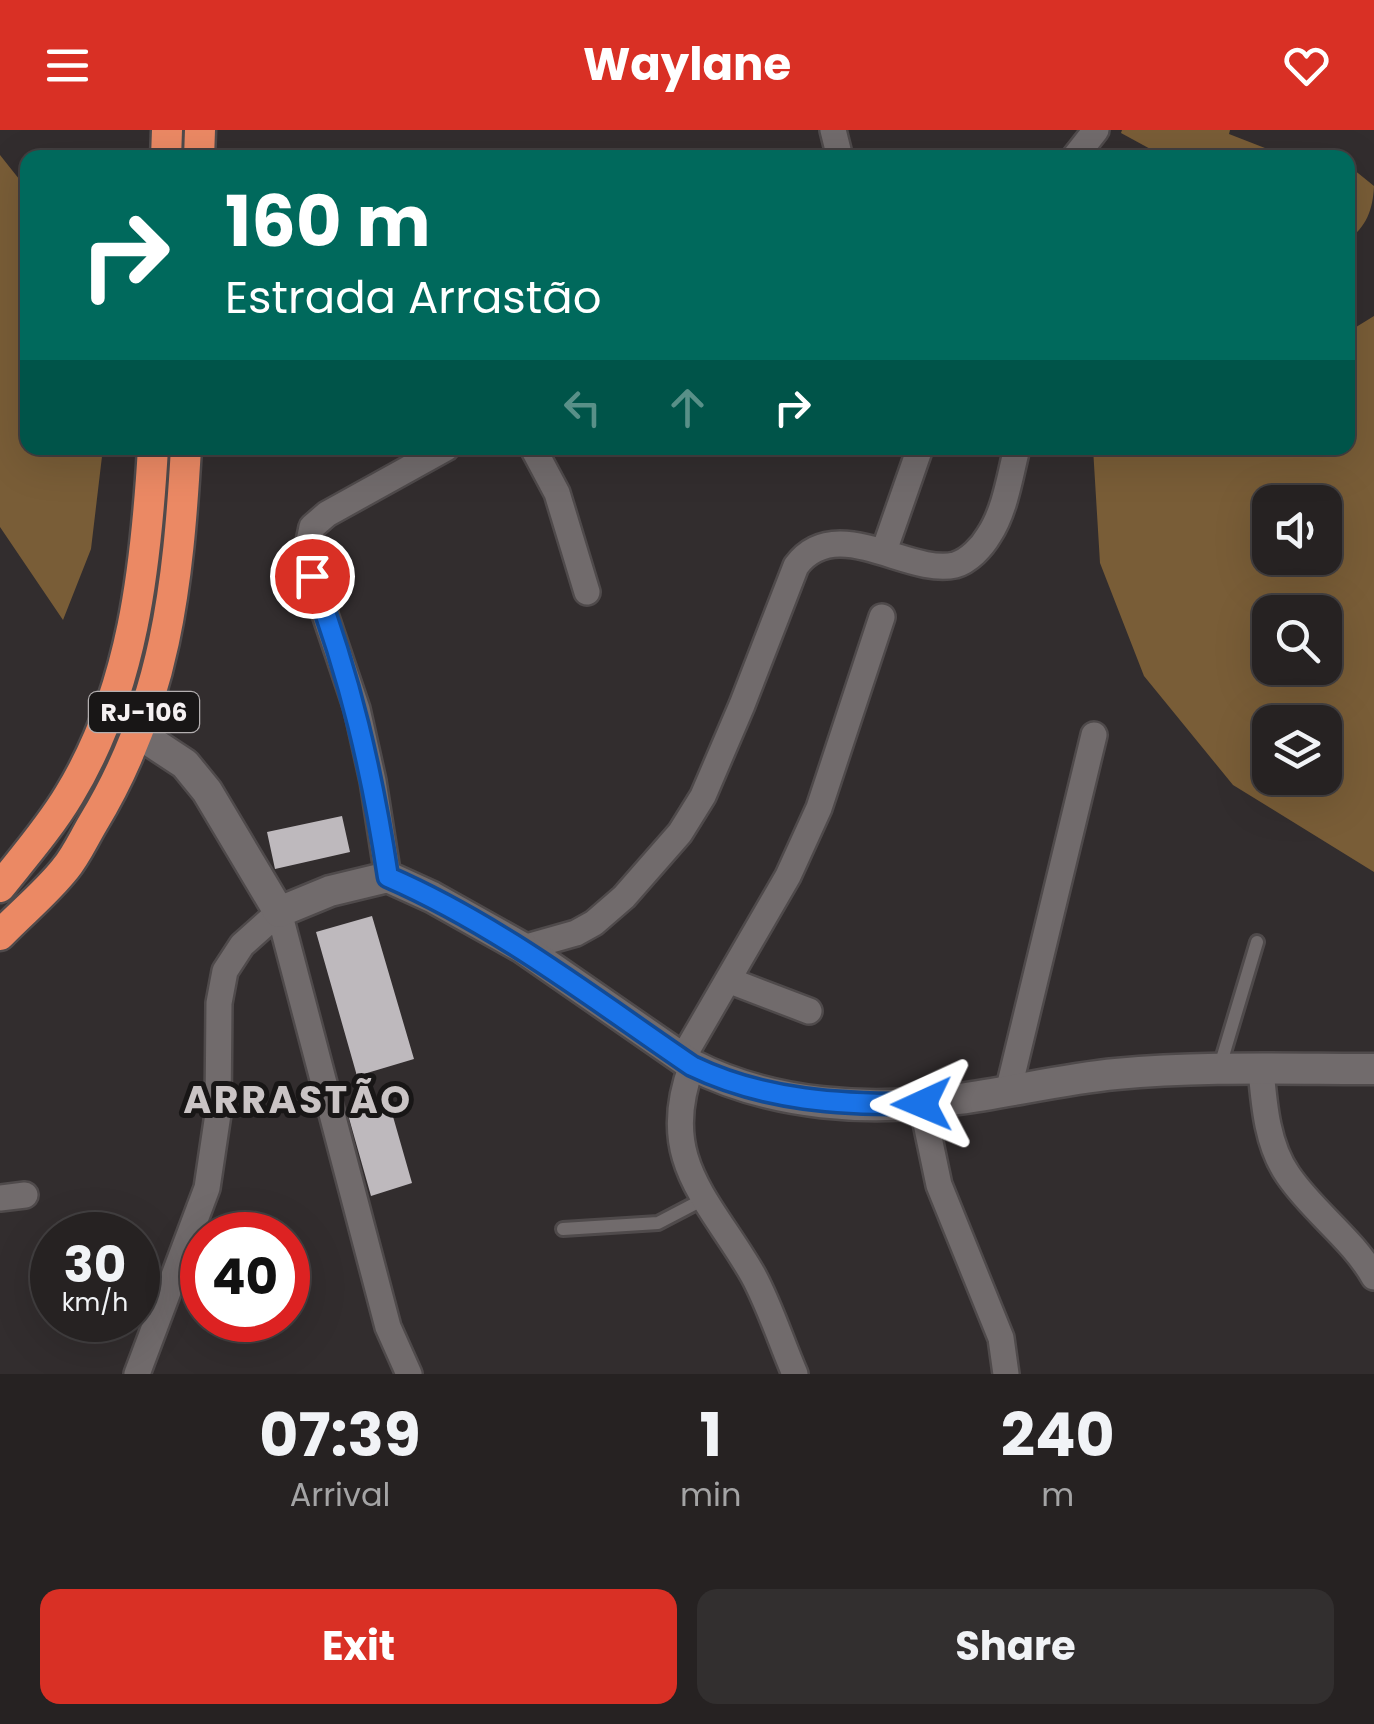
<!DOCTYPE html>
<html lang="en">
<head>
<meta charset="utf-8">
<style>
	body { margin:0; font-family:Poppins,sans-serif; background:#322f2f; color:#f1f3f6; height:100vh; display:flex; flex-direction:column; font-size:38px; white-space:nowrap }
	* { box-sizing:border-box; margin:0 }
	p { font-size:32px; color:#a4a4a5 }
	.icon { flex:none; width:55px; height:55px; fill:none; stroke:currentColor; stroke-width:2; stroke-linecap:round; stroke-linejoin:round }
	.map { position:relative; height:1244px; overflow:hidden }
	.panel { display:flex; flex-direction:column; background:#262222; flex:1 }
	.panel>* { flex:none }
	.top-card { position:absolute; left:20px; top:20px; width:1335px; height:305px; border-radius:20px; box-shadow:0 10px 40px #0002,0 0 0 2px #423f40; background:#00695c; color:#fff; overflow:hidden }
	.tools { position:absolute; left:1252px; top:355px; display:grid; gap:20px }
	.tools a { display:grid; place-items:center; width:90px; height:90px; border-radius:20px; background:#262222; box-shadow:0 10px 40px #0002,0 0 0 2px #423f40; font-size:50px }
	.speed { position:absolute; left:30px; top:1082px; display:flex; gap:20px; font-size:50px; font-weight:700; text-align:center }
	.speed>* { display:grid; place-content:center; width:130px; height:130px; border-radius:50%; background:#262222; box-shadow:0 10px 40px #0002,0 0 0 2px #423f40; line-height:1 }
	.speed small { font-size:25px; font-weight:400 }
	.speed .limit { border:15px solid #d22; background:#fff; color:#111 }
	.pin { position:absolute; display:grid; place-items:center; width:85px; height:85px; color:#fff; margin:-42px; border:5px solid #fff; border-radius:50%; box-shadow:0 2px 10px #0007 }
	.me { position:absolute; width:110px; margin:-55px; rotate:269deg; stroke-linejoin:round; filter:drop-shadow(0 0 8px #0008) }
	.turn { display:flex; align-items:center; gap:35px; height:210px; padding:0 40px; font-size:45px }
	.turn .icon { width:130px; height:130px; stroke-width:2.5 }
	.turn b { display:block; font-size:70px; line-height:85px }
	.lanes { display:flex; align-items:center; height:95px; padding:0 40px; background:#0003; justify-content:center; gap:50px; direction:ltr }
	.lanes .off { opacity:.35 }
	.eta { display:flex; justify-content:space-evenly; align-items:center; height:170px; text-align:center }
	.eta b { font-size:60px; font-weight:700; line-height:70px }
	.primary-button { display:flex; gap:20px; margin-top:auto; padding:20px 40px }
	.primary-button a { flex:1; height:115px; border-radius:20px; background:#d93025; color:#fff; font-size:40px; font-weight:700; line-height:115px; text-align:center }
	.primary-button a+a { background:#322f2f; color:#f1f3f6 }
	header { display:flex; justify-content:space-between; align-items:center; height:130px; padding:0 40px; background:#d93025; color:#fff; font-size:45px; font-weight:700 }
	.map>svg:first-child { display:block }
</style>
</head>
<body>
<header><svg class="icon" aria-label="menu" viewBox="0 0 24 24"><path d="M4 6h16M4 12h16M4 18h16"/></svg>Waylane<svg class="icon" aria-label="heart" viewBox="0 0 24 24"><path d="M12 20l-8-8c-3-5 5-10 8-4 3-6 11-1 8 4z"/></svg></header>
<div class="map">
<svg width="1374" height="1244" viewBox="0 0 1374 1244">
	<rect width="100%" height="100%" fill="#322d2e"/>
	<path fill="#795d37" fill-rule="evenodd" d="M1122,0H1230L1229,4L1275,22L1332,27H1165L1121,3Z
		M0,25L27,59L28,318H103L91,419L63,490L0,397Z
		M1348,35L1374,56C1373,80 1366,97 1348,110Z
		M1374,186V742L1233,655L1144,546L1100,433L1093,318H1348V202ZM1270,372H1325V428H1270ZM1270,482H1325V538H1270ZM1270,592H1325V648H1270Z"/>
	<path fill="#beb9bd" d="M342,686L350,722L275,739L267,702Z
		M372,786L414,929L357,946L316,802Z
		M388,969L412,1053L371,1066L347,981Z"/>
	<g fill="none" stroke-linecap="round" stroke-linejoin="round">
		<defs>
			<path id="lane" d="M1220,936L1257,812
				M563,1099L658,1093L702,1070"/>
			<path id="street" d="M833,0L840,28
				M1074,28L1096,0
				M533,318L557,363L587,462
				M884,421L920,318
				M388,747L373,651L357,579L312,446L307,421L312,397L327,384L446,318
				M523,818L576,803L594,793L624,767L680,703L703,666L742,575L796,436C836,382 908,446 955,435C969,431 982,417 989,405C1005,381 1010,346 1017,318
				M728,850L809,881
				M682,929L788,746L819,678L882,487
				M692,935C656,1030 710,1070 753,1145C770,1176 781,1212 795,1244
				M1261,939C1264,974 1267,1015 1288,1045C1313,1082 1352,1108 1374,1147
				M1008,962L1094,605
				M922,974L939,1055L1001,1208L1006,1244
				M0,1068L25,1065
				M137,1244L207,1058L218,984L219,873L225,841L242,815L279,782L388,1197L409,1244"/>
			<path id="secondary" d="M138,603L185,634L207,661L279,782L330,761L388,747L432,767L523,818L692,935C773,976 869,982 959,969C1011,962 1063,949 1116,944C1202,936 1288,939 1374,939"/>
			<path id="highway" d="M166,28L167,0
				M199,28L200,0
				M0,757C23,728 50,697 69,665C133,560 146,437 153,318
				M0,805C21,783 46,763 65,739C76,726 84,708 93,693C166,573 178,455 186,318"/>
		</defs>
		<use href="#lane" stroke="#4f4a4b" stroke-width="18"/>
		<use href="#street" stroke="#4f4a4b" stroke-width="30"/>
		<use href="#secondary" stroke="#4f4a4b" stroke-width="35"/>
		<use href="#highway" stroke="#4f4a4b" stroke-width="35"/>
		<use href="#lane" stroke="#716b6c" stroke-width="12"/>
		<use href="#street" stroke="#716b6c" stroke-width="25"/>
		<use href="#secondary" stroke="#716b6c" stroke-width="30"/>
		<use href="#highway" stroke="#eb8964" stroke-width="30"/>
	</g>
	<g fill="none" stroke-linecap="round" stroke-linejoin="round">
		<defs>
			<path id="route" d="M312,446C350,547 372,641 388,747C498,795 592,868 692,936C765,971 842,975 922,974"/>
		</defs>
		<use href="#route" stroke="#114b97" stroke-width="25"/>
		<use href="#route" stroke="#1a73e8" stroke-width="18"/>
	</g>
	<g text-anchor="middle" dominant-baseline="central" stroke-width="10" stroke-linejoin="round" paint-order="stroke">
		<rect fill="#181616" stroke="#b3afb0" stroke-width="2.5" x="89" y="562" width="110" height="40" rx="8"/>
		<g font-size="25" font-weight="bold" fill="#f5f1f2">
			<text x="144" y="582">RJ-106</text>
		</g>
		<g font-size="38" font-weight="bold" letter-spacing="2.5" fill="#cac4c5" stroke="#181616">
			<text x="298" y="969">ARRASTÃO</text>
		</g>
	</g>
</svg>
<div class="tools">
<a><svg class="icon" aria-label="sound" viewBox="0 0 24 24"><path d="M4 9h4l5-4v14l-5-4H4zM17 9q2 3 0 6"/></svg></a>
<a><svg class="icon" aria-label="search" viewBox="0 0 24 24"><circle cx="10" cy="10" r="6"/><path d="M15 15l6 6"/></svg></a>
<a><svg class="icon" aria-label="layers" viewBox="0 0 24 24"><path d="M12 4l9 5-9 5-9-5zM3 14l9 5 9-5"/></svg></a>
</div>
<div class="speed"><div>30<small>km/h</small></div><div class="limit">40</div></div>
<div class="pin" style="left:312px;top:446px;background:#d93025"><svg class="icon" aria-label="arrive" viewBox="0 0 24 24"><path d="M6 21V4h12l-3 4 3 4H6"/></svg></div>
<svg class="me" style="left:922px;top:974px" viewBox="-20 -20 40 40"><path d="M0-17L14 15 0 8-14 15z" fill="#1a73e8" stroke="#fff" stroke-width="4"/></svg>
<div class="top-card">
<div class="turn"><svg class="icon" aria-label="right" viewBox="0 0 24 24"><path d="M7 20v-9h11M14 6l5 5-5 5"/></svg><div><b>160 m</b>Estrada Arrastão</div></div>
<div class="lanes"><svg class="icon off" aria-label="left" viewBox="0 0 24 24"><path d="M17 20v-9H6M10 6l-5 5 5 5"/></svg><svg class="icon off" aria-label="ahead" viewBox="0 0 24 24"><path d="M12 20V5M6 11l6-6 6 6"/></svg><svg class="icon" aria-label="right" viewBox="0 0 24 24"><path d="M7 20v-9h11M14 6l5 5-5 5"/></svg></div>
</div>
</div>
<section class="panel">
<div class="eta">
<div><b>07:39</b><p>Arrival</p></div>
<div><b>1</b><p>min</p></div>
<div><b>240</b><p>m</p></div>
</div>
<div class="primary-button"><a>Exit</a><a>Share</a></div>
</section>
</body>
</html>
